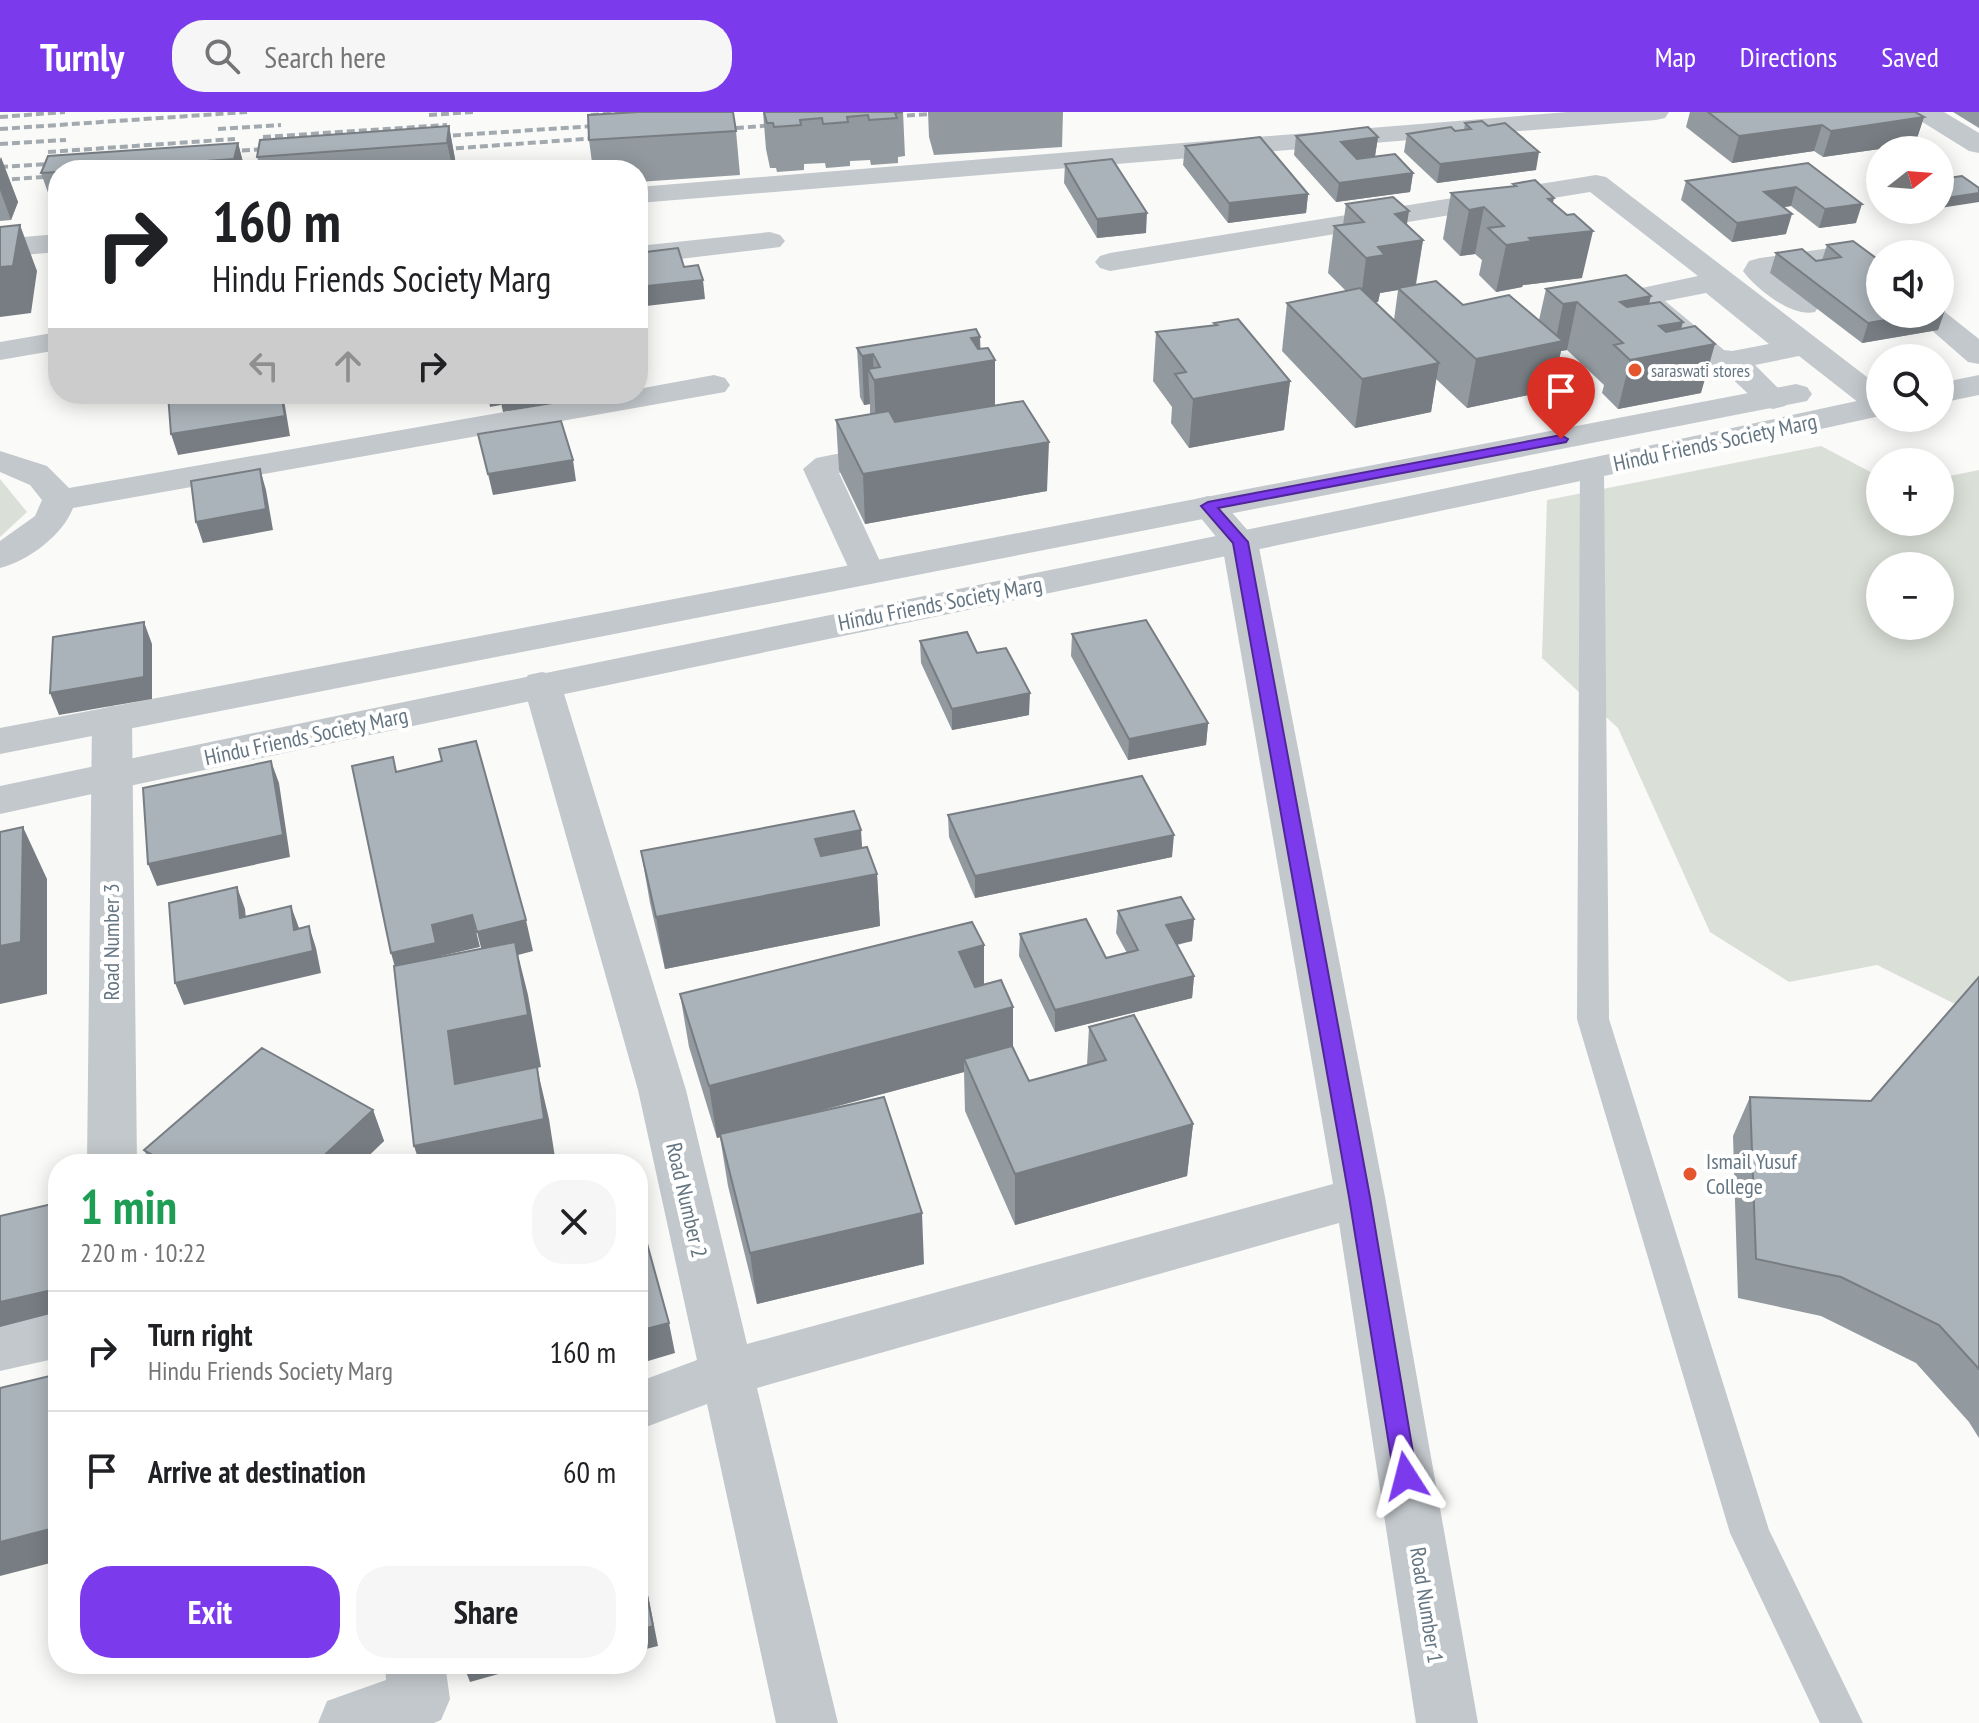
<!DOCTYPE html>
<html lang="en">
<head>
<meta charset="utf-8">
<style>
	body { margin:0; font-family:"PT Sans Narrow",sans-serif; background:#f6f6f6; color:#202124; height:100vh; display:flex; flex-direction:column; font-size:30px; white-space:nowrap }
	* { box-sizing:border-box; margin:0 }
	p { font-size:26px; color:#757577 }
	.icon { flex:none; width:44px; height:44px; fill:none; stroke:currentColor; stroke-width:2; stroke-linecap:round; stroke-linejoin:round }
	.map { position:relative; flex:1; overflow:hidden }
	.drawer { position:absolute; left:48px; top:1042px; width:600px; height:520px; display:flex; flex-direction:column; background:#fff; border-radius:32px; box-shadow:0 4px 20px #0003 }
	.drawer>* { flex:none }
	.banner { position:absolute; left:48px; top:48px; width:600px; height:244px; border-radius:32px; box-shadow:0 4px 20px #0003; background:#fff; color:#202124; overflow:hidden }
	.needle { width:52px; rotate:73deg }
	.tools { position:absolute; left:1866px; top:24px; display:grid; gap:16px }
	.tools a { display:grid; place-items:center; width:88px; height:88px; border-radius:50%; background:#fff; box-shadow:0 4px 20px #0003; font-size:40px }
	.pin { position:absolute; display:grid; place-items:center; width:68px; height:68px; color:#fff; margin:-82px -34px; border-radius:50% 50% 50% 0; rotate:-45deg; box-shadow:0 0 8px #0007 }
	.pin .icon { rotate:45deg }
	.me { position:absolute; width:88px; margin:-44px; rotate:351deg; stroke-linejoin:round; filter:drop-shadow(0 0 6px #0008) }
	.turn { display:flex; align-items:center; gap:28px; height:168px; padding:0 32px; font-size:36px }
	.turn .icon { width:104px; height:104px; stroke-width:2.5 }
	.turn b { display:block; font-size:56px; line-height:68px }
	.lanes { display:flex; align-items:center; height:76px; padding:0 32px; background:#0003; justify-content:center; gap:40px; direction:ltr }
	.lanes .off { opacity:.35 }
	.round { display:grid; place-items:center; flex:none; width:84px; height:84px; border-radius:32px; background:#f6f6f6 }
	.summary { display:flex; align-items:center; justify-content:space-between; height:136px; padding:0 32px }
	h1 { font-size:48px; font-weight:800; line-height:60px; color:#1e9e55 }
	.cta { display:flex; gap:16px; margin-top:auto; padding:16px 32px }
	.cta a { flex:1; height:92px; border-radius:32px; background:#7c3aed; color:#fff; font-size:32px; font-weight:800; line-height:92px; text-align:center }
	.cta a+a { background:#f6f6f6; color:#202124 }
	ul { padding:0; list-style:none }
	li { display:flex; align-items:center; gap:24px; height:120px; padding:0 32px; border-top:2px solid #e0e0e0 }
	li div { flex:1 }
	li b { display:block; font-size:30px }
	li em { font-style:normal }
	header { display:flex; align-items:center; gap:48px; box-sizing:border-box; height:112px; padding:0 40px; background:#7c3aed; color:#fff }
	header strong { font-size:38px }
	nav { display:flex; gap:44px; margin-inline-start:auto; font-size:28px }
	.search { width:560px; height:72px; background:#f6f6f6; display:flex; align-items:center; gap:20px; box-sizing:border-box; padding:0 28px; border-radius:32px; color:#757577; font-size:30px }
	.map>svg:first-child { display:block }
</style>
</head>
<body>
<header>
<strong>Turnly</strong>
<div class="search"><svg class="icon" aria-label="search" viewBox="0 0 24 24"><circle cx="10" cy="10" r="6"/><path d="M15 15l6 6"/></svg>Search here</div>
<nav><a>Map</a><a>Directions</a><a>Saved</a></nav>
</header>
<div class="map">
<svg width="1979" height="1611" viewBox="0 0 1979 1611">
	<rect width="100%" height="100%" fill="#fafaf8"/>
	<path fill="#dadfd7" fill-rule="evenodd" d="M1821,334L1880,365V410H1940V366L1979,358V904L1877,853L1789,870L1710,820L1618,616L1542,546L1547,388ZM1880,454H1940V514H1880Z
		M0,367L27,400L0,425Z"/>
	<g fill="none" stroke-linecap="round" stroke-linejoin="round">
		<path fill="#c3c8cc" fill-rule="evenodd" d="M1592,350L1600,352L1604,357L1609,907L1769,1418L1863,1611H1820L1730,1421L1577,907L1580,357L1584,352Z"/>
		<path fill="#c3c8cc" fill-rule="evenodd" d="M1568,0H1669L1665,6L1656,8L638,91V75Z
			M1912,0H1944L1979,21V41L1969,39L1916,6Z
			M1596,63L1606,65L1880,275V301L1868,298L1799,244L1755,253L1789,287L1785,294L1773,297L1761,294L1722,257L1703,253L1631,188L1637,177L1698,164L1590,80L1110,159L1100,156L1095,150L1100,144L1110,141ZM1706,181L1769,232L1732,239L1724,238L1665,189Z
			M770,120L780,123L785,129L780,135L638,152V134Z
			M58,122V140L0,145V127Z
			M1844,134L1869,141L1880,149V173L1869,170L1843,152L1780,161L1819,194L1815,200C1793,206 1756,177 1743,159L1749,149L1760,146Z
			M1940,196L1979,227V252L1968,250L1913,202H1940Z
			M58,220V238L0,248V230Z
			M714,263L725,266L730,273L725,280L73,396C63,423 28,449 0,456V429L35,404L42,388L30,373L0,360V339L47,354L69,376L607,282H638V277Z
			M898,330L910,333L915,340L910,347L839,361L885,460L880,468L867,471L854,468L803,357L816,346Z
			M1208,384L1220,387L1258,430L1385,1085L1478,1611H1416L1339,1111L757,1276L838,1611H776L707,1292L638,1318V1270L697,1248L638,978L523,572L528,563L542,560L556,563L561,572L686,978L747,1232L1333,1072L1222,432L1191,394L1196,387Z
			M112,594L126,598L132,607L137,1052H87L92,607L98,598Z
			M58,1200V1246L0,1259V1213Z
			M385,1552H445L450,1587L441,1608L434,1611H318L327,1589L386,1568Z"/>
		<path fill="#c3c8cc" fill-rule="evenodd" d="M1979,263V283L1940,291V271Z
			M1796,272L1807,275L1812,282L1807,289L0,642V616Z
			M1880,284V304C1254,442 626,566 0,702V674C626,542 1255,420 1880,284Z"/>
		<path stroke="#a2aab0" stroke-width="4" stroke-dasharray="8 4" stroke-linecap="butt" d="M429,3L473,0
			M591,3L630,0
			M0,5L65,0
			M883,5L960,0
			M0,17L247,0
			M218,17L281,13
			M712,18L787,12
			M263,25L447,13
			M429,25L609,13
			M0,32L66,28
			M432,38L612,25
			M48,40L235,27
			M218,40L282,36
			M221,53L281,48
			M0,55L66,51
			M0,68L58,64"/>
	</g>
	<path fill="#929a9f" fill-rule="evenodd" d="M763,0H903L905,44L898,45V51L871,53L870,48L850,49V54L826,56L825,51L804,52V58L777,60L776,56H770L766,37Z
		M928,0H1063L1062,35L934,43L929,25Z
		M1690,0H1915L1924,5L1915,32L1823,45L1814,39L1732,51L1686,15Z
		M1953,0H1979V16Z
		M1465,11L1536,58L1437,71L1404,40L1407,22L1464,18Z
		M449,14L457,58H261L257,45Z
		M736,19L740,63L638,70V58H593L589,28Z
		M1296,24L1378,25L1375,44L1356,47L1413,61L1410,80L1336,90L1294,43Z
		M238,31L245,58H58V106H57L41,61L48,44Z
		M1185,34L1308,82L1306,101L1228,111L1183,53Z
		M0,45L18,90L11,108L0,109Z
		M1808,51L1856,111L1819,116L1791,94L1783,95L1786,122L1732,130L1681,88L1686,69Z
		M1065,52L1146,121L1097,126L1064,71Z
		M1513,72L1553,91L1582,166L1523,173L1522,175L1496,180L1479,163L1482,148L1475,142L1460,144L1443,127L1451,81L1513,75Z
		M1346,92L1407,112L1423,128L1416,173L1463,193L1539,208L1546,177L1649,191L1681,217L1701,281L1618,297L1602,281L1604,273L1567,238L1561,239L1552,278L1467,296L1436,267L1431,300L1355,316L1282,239L1287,191L1346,179L1328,161L1334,114L1343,113ZM1398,178L1394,208L1375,190H1378L1380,181Z
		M1827,133L1945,198L1938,218L1862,231L1770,161L1776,141L1816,149L1822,148Z
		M1214,211L1290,269L1284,318L1189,336L1171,311L1172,295L1153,269L1156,220L1214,214Z
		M980,225V237L995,294L1047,379L865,412L839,358L836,308L870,302V292L864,293L860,285L857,236Z
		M1072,522L1208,611L1206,633L1128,648L1071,544Z
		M920,529L977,541L1029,603L952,618L921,551Z
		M948,703L1172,745L975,786L949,725Z
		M862,736L877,762L880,814L665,857L650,791L641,739Z
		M1118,799L1194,807L1192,829L1177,833L1194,864L1192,886L1055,920L1019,844L1020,822L1106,846L1127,841L1116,821Z
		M1979,865V1326L1969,1310L1916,1251L1821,1204L1738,1186L1733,1024L1750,985L1871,989Z
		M984,872L1013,895V935L1029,969L1087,953L1089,915L1193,1012L1187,1064L1015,1113L965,999L964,960L794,1006L924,1152L757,1192L728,1074L720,1025L717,1026L689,935L680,882Z
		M373,998L384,1029L360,1052H151L144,1038Z"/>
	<path fill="#777d82" d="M1924,5L1915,32L1823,45L1831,19Z
		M1822,13L1814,39L1732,51L1739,24Z
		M449,14L457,58H453L447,31Z
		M1378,25L1375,44L1339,49L1341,30Z
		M238,31L245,58H236L234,47Z
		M1539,40L1536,58L1437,71L1440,52Z
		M1,45L18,90L11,108L0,78V49Z
		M1413,61L1410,80L1336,90L1339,71Z
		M1796,75L1791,94L1758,99L1764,80Z
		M1979,81V90L1940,96V87Z
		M1308,82L1306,101L1228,111L1229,91Z
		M1554,86L1546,124L1593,119L1582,166L1523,173L1522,175L1496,180L1506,133L1548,87Z
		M1862,92L1856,111L1819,116L1825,97Z
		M1484,95L1475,142L1460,144L1469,98Z
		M1409,99L1404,131L1423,128L1415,175L1398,176V178L1380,181L1378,190L1360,193L1366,146L1378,135L1395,102Z
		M1147,101L1146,121L1097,126V107Z
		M1792,102L1786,122L1732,130L1737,111Z
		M20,113L37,159L31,201L0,205V155Z
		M703,168L705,187L638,195V175Z
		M1651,184L1639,232L1620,190Z
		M1577,190L1567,238L1561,239L1552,278L1467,296L1476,247L1555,231L1563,192Z
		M1945,198L1938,218L1862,231L1868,211L1921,202H1940V199Z
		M1683,210L1675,239L1715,232L1701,281L1618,297L1630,248L1659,214Z
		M980,225L981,250L995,248V297L876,317L874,268L868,257L870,292L864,293L862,244L873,242L874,268L971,226Z
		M1439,251L1431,300L1355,316L1362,267Z
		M1290,269L1284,318L1189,336L1193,287Z
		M281,282H283L290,324L178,343L171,322Z
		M488,282H499L501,293L490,295Z
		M499,282H582L583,287L503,300Z
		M1049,330L1047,379L865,412L863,362Z
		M573,348L576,369L493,383L488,362Z
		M260,357L266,378L273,418L203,431L196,410Z
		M144,510L152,532V587L59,603L50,581Z
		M1030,581L1029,603L952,618V597Z
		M1208,611L1206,633L1128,648L1129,627Z
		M271,649L279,671L290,745L157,774L148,752Z
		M23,715L47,767V882L0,892V834Z
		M861,718L864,765L877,762L880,814L665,857L656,805L815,727Z
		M1174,723L1172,745L975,786V764Z
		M237,775L245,797L248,828L240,806Z
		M291,794L299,816L302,840L294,818Z
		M472,803L480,835L441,844L400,873L391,841L432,813Z
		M1194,807L1192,829L1164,835L1166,813Z
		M526,808L533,839L518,843L528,883L541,955L537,956L549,1007L556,1052H420L414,1034L455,972L448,919L485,851L477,820Z
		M309,814L316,836L321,861L184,893L175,871Z
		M984,833V886L959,893V840Z
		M1194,864L1192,886L1055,920V898Z
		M1013,895V947H964V960L717,1026L709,974Z
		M373,998L384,1029L360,1052H315Z
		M1193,1012L1187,1064L1015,1113V1062Z
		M52,1092L58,1102V1200L0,1215V1190Z
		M922,1101L924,1152L757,1192L750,1141Z
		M669,1211L675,1241L638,1252V1219Z
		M58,1415V1449L0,1464V1430Z
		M638,1432L658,1534L638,1539Z
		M463,1552H534L470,1570Z"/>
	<path fill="#aab3b9" stroke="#777d82" stroke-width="2" d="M639,0H733L736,19L589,28L588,3Z
		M764,0H903L895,1L897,6L869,8L868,3L847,5L848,10L823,12L822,6L800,8L801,13L774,15L773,11H767Z
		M1708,0H1915L1924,5L1831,19L1822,13L1739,24Z
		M1482,9L1488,14L1505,11L1539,40L1440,52L1407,22L1451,15L1455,19L1471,17L1465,11Z
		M449,14L447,31L257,45L260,28Z
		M1368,15L1378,25L1341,30L1357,47L1395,42L1413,61L1339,71L1296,24Z
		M1260,25L1308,82L1229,91L1185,34Z
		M238,31L234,47L82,58H58V60L41,61L48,44Z
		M1112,47L1147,101L1097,107L1065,52Z
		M1808,51L1862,92L1825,97L1796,75L1764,80L1792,102L1737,111L1686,69Z
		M1962,64L1979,76V81L1940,87V67Z
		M1535,68L1554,86L1548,87L1567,103L1574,102L1593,119L1529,126L1532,129L1506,133L1488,116L1504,114L1484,95L1469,98L1451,81L1516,74L1513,72Z
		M1393,85L1409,99L1395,102L1423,128L1378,135L1385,143L1366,146L1334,114L1364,110L1346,92Z
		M20,113L13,154L0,155V115Z
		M1853,129L1880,149V202H1921L1868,211L1776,141L1802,137L1816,149L1841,145L1827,133Z
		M678,136L684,155L698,153L703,168L638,175V141Z
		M1626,163L1651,184L1620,190L1627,195L1660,190L1683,210L1659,214L1666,220L1695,214L1715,232L1630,248L1614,233L1623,231L1577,190L1563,192L1546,177Z
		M1436,169L1463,193L1509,183L1563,229L1476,247L1398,176Z
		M1360,176L1439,251L1362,267L1287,191Z
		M1238,207L1290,269L1193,287L1175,262L1186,260L1156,220L1217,213L1214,211Z
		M976,217L980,225L971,226L978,237L988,236L995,248L874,268L868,257L880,255L873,242L862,244L857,236Z
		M168,282H281L285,304L171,322Z
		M1023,289L1049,330L863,362L836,308L889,299L895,310Z
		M561,309L573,348L488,362L478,322Z
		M260,357L266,397L196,410L191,369Z
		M1146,508L1208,611L1129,627L1072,522Z
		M144,510V565L50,581L53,525Z
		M967,520L977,541L1006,536L1030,581L952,597L920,529Z
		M476,629L526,808L477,820L472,803L432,813L436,831L391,841L352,654L393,645L396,660L442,649L439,637Z
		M271,649L283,723L148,752L143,676Z
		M1142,664L1174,723L975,764L948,703Z
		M854,699L861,718L815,727L821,744L867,735L877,762L656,805L641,739Z
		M23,715L21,830L0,834V720Z
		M237,775L240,806L291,794L294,818L309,814L313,839L175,871L169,791Z
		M1181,785L1194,807L1166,813L1194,864L1055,898L1020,822L1086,807L1106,846L1138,838L1118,799Z
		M972,810L984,833L959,840L975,875L1001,868L1013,895L709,974L680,882Z
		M515,830L528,903L448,919L455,972L537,955L544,1007L414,1034L394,854Z
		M1979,865V1257L1939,1213L1841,1165L1756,1147L1750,985L1871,989Z
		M1134,903L1193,1012L1015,1062L964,947L1012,934L1029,969L1106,948L1089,915Z
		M262,936L373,998L315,1052H168L144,1038Z
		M884,985L922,1101L750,1141L720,1022Z
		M52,1092V1178L0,1190V1104Z
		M638,1099L669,1211L638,1219Z
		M58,1262V1415L0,1430V1276Z
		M638,1438L653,1514L638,1519Z"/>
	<path fill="#7c3aed" stroke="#51269a" stroke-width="2" d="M1561,323L1568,327L1566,330L1218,396L1248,430L1370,1085L1417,1364L1414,1371L1406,1374L1398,1371L1394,1364L1349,1085L1233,431L1201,394L1208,390Z"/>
	<g fill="#e4572e" stroke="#fff" stroke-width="3">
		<circle cx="1635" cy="258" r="8"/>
		<circle cx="1690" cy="1062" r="8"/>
	</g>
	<g text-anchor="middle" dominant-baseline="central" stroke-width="8" stroke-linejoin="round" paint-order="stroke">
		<g font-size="18" fill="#657683" stroke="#fff" text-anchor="start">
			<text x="1651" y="258">saraswati stores</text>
		</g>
		<g font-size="22" fill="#657683" stroke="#fff">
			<text transform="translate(1715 330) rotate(-12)">Hindu Friends Society Marg</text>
			<text transform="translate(940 491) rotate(-11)">Hindu Friends Society Marg</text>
			<text transform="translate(306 624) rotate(-12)">Hindu Friends Society Marg</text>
			<text transform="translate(111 830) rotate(-90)">Road Number 3</text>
			<text transform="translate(687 1088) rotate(77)">Road Number 2</text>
			<text transform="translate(1427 1493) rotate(81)">Road Number 1</text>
		</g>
		<g font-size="22" fill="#657683" stroke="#fff" text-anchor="start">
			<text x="1706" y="1049">Ismail Yusuf<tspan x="1706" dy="25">College</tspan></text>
		</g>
	</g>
</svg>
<div class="tools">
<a><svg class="needle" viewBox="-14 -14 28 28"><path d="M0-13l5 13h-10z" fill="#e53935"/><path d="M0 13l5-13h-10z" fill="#757577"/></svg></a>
<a><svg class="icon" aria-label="sound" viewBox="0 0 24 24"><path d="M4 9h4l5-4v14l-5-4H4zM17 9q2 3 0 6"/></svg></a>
<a><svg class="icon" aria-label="search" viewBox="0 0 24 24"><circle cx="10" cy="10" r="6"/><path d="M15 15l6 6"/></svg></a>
<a>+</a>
<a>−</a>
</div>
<div class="pin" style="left:1561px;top:327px;background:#d93025"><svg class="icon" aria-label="arrive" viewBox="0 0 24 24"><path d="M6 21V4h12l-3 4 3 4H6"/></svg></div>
<svg class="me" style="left:1406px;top:1364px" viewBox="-20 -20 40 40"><path d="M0-17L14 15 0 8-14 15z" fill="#7c3aed" stroke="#fff" stroke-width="4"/></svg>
<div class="banner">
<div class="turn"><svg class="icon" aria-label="right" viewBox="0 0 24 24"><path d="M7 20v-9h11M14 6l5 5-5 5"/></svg><div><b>160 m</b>Hindu Friends Society Marg</div></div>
<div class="lanes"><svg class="icon off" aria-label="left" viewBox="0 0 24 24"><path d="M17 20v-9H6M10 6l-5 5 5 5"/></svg><svg class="icon off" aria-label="ahead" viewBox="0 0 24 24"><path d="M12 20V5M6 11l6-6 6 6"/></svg><svg class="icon" aria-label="right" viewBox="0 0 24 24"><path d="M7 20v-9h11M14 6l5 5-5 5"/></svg></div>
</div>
<section class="drawer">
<div class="summary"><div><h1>1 min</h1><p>220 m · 10:22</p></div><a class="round"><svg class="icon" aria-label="close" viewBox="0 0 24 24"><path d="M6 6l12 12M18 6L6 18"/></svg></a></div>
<ul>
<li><svg class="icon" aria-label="right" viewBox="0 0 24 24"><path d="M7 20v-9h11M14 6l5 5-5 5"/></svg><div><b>Turn right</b><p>Hindu Friends Society Marg</p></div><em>160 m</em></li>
<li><svg class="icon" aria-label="arrive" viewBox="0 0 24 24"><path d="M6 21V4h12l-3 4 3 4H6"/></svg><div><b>Arrive at destination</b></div><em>60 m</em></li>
</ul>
<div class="cta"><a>Exit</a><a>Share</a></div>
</section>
</div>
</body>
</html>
